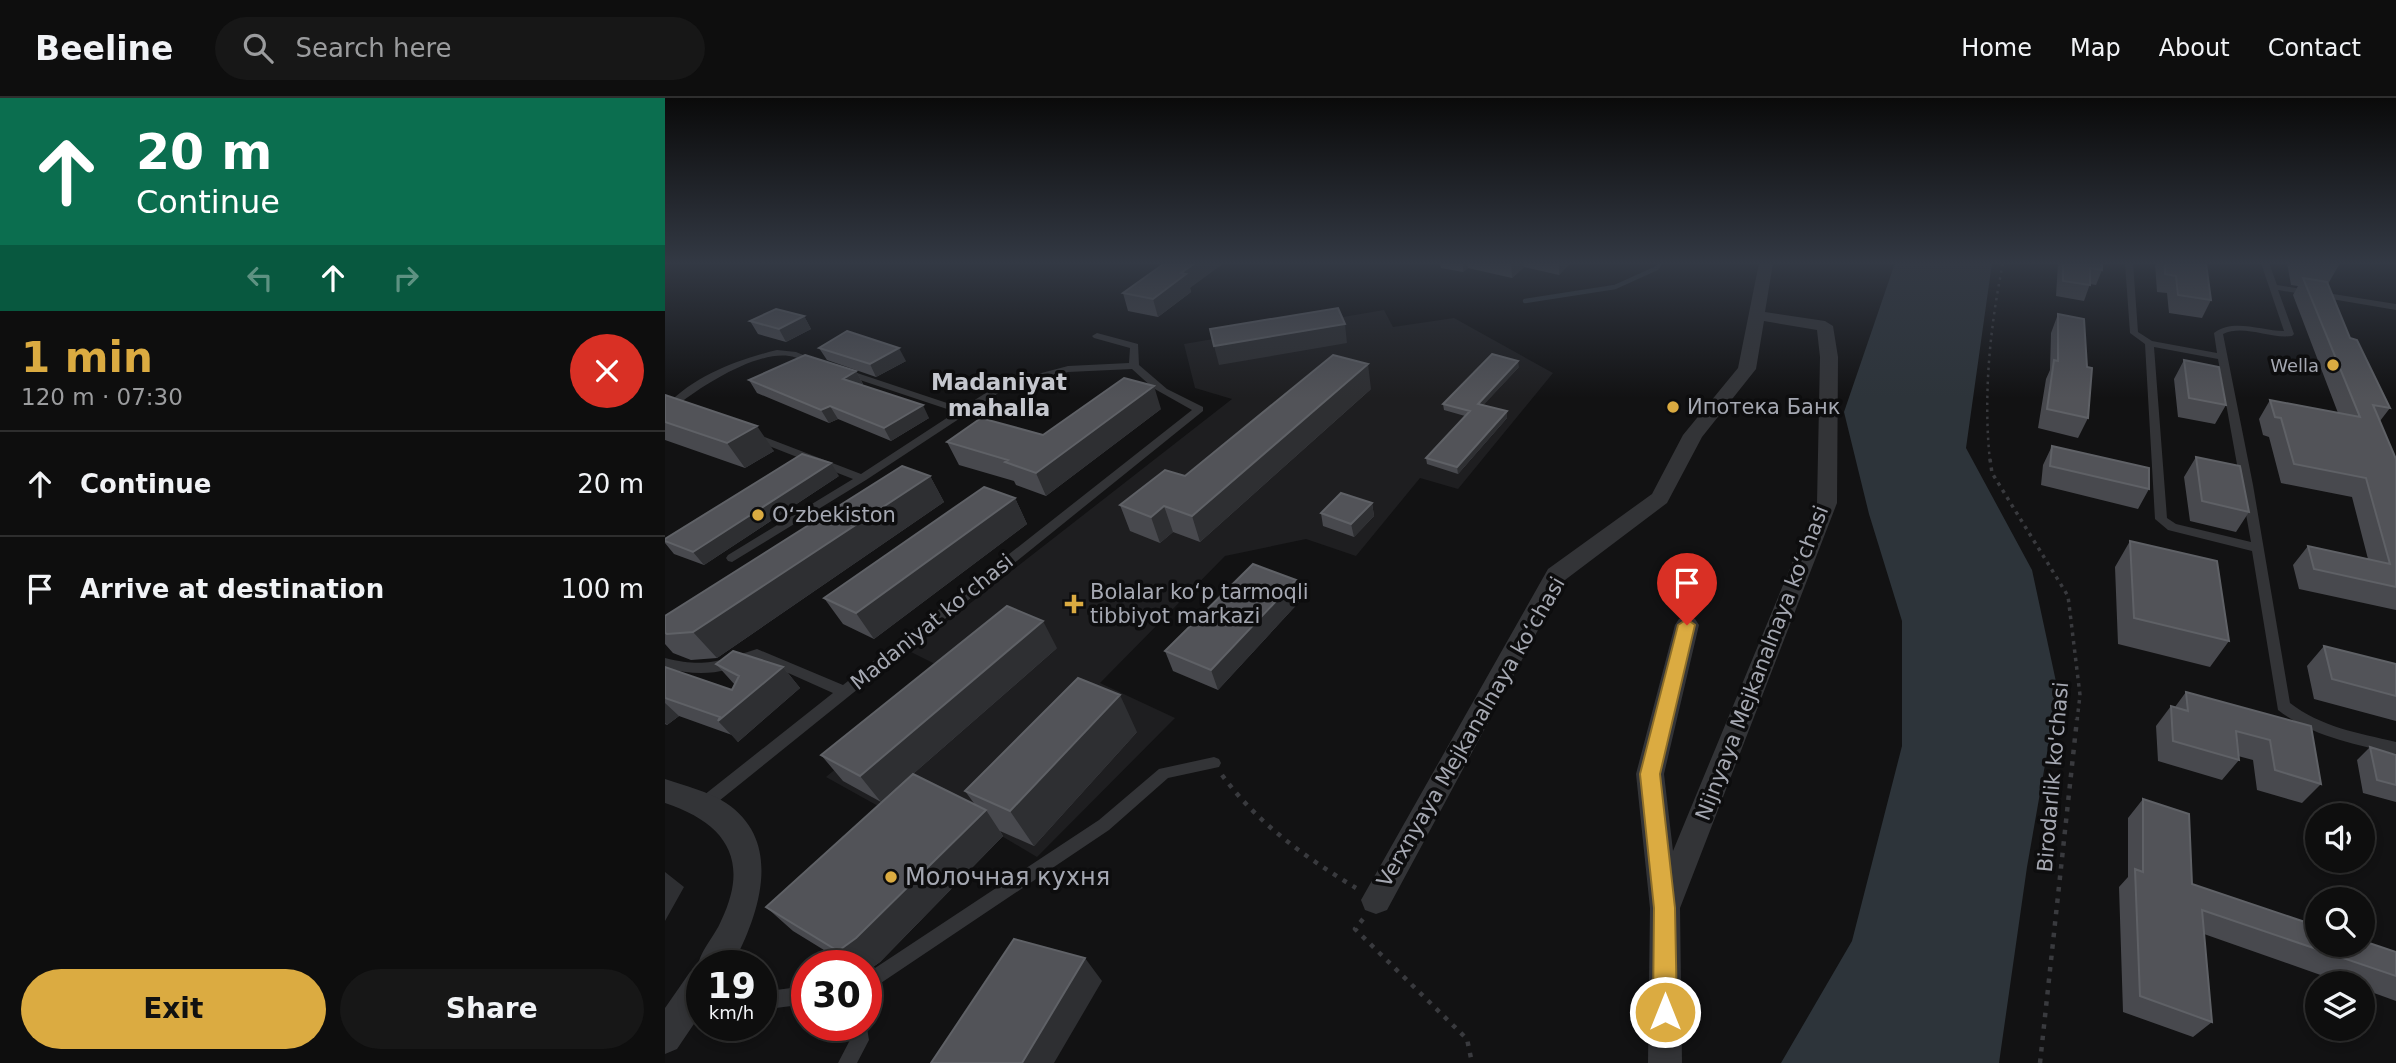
<!DOCTYPE html>
<html lang="en">
<head>
<meta charset="utf-8">
<style>
	body { margin:0; font-family:"DejaVu Sans",sans-serif; background:#171717; color:#f1f3f6; height:100vh; display:flex; flex-direction:column; font-size:26px; white-space:nowrap }
	* { box-sizing:border-box; margin:0 }
	p { font-size:23px; color:#9b9c9e }
	.icon { flex:none; width:38px; height:38px; fill:none; stroke:currentColor; stroke-width:2; stroke-linecap:round; stroke-linejoin:round }
	.map { position:relative; flex:1; overflow:hidden }
	.details { display:flex; flex-direction:column; background:#0e0e0e; width:665px }
	.details>* { flex:none }
	.banner { background:#0b6e4f; color:#fff; overflow:hidden }
	.fabs { position:absolute; left:1640px; top:705px; display:grid; gap:14px }
	.fabs a { display:grid; place-items:center; width:70px; height:70px; border-radius:50%; background:#0e0e0e; box-shadow:0 4px 10px #0003,0 0 0 2px #2e2e2e; font-size:35px }
	.speed { position:absolute; left:21px; top:852px; display:flex; gap:14px; font-size:35px; font-weight:700; text-align:center }
	.speed>* { display:grid; place-content:center; width:91px; height:91px; border-radius:50%; background:#0e0e0e; box-shadow:0 4px 10px #0003,0 0 0 2px #2e2e2e; line-height:1 }
	.speed small { font-size:18px; font-weight:400 }
	.speed .limit { border:10px solid #d22; background:#fff; color:#111 }
	.pin { position:absolute; display:grid; place-items:center; width:60px; height:60px; color:#fff; margin:-72px -30px; border-radius:50% 50% 50% 0; rotate:-45deg; box-shadow:0 0 7px #0007 }
	.pin .icon { rotate:45deg }
	.me { position:absolute; width:77px; margin:-38px; rotate:0deg; stroke-linejoin:round; filter:drop-shadow(0 0 5px #0008) }
	.turn { display:flex; align-items:center; gap:24px; height:147px; padding:0 21px; font-size:32px }
	.turn .icon { width:91px; height:91px; stroke-width:2.5 }
	.turn b { display:block; font-size:49px; line-height:60px }
	.lanes { display:flex; align-items:center; height:66px; padding:0 21px; background:#0003; justify-content:center; gap:35px; direction:ltr }
	.lanes .off { opacity:.35 }
	.round { display:grid; place-items:center; flex:none; width:74px; height:74px; border-radius:37px; background:#171717 }
	.overview { display:flex; align-items:center; justify-content:space-between; height:119px; padding:0 21px }
	h1 { font-size:42px; font-weight:700; line-height:52px; color:#dbab41 }
	.primary-button { display:flex; gap:14px; margin-top:auto; padding:14px 21px }
	.primary-button a { flex:1; height:80px; border-radius:42px; background:#dbab41; color:#111; font-size:28px; font-weight:700; line-height:80px; text-align:center }
	.primary-button a+a { background:#171717; color:#f1f3f6 }
	ul { padding:0; list-style:none }
	li { display:flex; align-items:center; gap:21px; height:105px; padding:0 21px; border-top:2px solid #2e2e2e }
	li div { flex:1 }
	li b { display:block; font-size:26px }
	li em { font-style:normal }
	header { display:flex; align-items:center; gap:42px; box-sizing:border-box; height:98px; padding:0 35px; background:#0e0e0e; border-bottom:2px solid #2e2e2e }
	header strong { font-size:33px }
	nav { display:flex; gap:38px; margin-inline-start:auto; font-size:24px }
	.search { width:490px; height:63px; background:#171717; display:flex; align-items:center; gap:18px; box-sizing:border-box; padding:0 24px; border-radius:38px; color:#9b9c9e; font-size:26px }
	main { display:flex; flex:1; min-height:0 }
	.map>svg:first-child { display:block }
</style>
</head>
<body>
<header>
<strong>Beeline</strong>
<div class="search"><svg class="icon" aria-label="search" viewBox="0 0 24 24"><circle cx="10" cy="10" r="6"/><path d="M15 15l6 6"/></svg>Search here</div>
<nav><a>Home</a><a>Map</a><a>About</a><a>Contact</a></nav>
</header>
<main>
<section class="details">
<div class="banner">
<div class="turn"><svg class="icon" aria-label="ahead" viewBox="0 0 24 24"><path d="M12 20V5M6 11l6-6 6 6"/></svg><div><b>20 m</b>Continue</div></div>
<div class="lanes"><svg class="icon off" aria-label="left" viewBox="0 0 24 24"><path d="M17 20v-9H6M10 6l-5 5 5 5"/></svg><svg class="icon" aria-label="ahead" viewBox="0 0 24 24"><path d="M12 20V5M6 11l6-6 6 6"/></svg><svg class="icon off" aria-label="right" viewBox="0 0 24 24"><path d="M7 20v-9h11M14 6l5 5-5 5"/></svg></div>
</div>
<div class="overview"><div><h1>1 min</h1><p>120 m · 07:30</p></div><a class="round" style="background:#d93025;color:#fff"><svg class="icon" aria-label="close" viewBox="0 0 24 24"><path d="M6 6l12 12M18 6L6 18"/></svg></a></div>
<ul>
<li><svg class="icon" aria-label="ahead" viewBox="0 0 24 24"><path d="M12 20V5M6 11l6-6 6 6"/></svg><div><b>Continue</b></div><em>20 m</em></li>
<li><svg class="icon" aria-label="arrive" viewBox="0 0 24 24"><path d="M6 21V4h12l-3 4 3 4H6"/></svg><div><b>Arrive at destination</b></div><em>100 m</em></li>
</ul>
<div class="primary-button"><a>Exit</a><a>Share</a></div>
</section>
<div class="map">
<svg width="1731" height="965" viewBox="0 0 1731 965">
	<rect width="100%" height="100%" fill="#121213"/>
	<path fill="#1e1e20" d="M719,212L728,229L789,220L888,275L793,391L755,380L691,458L641,441L560,458L435,585L510,620L372,759L261,693L231,718L161,679L286,574L244,553L567,301L530,290L519,246Z"/>
	<path fill="#2d343a" d="M1230,165H1327L1301,350L1367,472L1393,593L1362,769L1334,965H1116L1187,843L1237,648V523L1204,416L1179,314Z"/>
	<g fill="none" stroke-linecap="round" stroke-linejoin="round">
		<path stroke="#2d343a" stroke-width="4.5" d="M860,203L950,189L992,170L995,165"/>
		<path stroke="#393a3e" stroke-width="2.5" stroke-dasharray="2.5 4.5" stroke-linecap="butt" d="M1325,363C1318,299 1325,228 1338,165"/>
		<path stroke="#393a3e" stroke-width="3.5" stroke-dasharray="3.5 5" stroke-linecap="butt" d="M1325,361L1327,375L1403,498L1415,597L1412,623"/>
		<path stroke="#393a3e" stroke-width="4.5" stroke-dasharray="4.5 7" stroke-linecap="butt" d="M557,677C593,726 640,759 691,790
			M698,821L690,831L802,941L807,965
			M1375,965L1412,621"/>
		<path fill="#333437" fill-rule="evenodd" d="M1460,165H1468L1473,234L1487,243L1552,255L1549,235C1569,220 1596,233 1619,233L1596,165H1604L1612,187L1731,206V212L1613,192L1629,236L1627,238C1604,241 1579,226 1558,236L1588,387L1625,605C1656,629 1693,635 1731,644V656C1690,646 1648,639 1613,612L1587,453L1503,432L1490,421L1480,246L1465,235ZM1489,249L1553,261L1586,444L1511,426L1502,420Z
			M432,235L473,246L474,267L502,291L538,309V313L44,711L39,713L34,711L31,706L34,701L168,595L92,561C58,576 36,579 0,570V560C41,570 53,563 92,551L178,587L527,312L488,290L467,271L403,274L341,290L201,382L67,464L63,463L61,460L63,457L188,381L84,340V336H92L196,376L291,314L177,276V272H183L297,310L335,286L403,268L464,265L465,250L429,240L427,238Z
			M112,252L131,254L155,264L150,267C141,264 133,259 124,258C92,253 38,287 14,306L17,309L16,311H8L2,307C29,278 74,261 112,252Z
			M549,659L554,661L556,665L554,669L503,680L444,732L201,895V876L434,722L494,671Z
			M142,888V906L96,912V894Z
			M201,924L204,942L192,965H173L186,940L185,928H201Z"/>
		<path fill="#333437" fill-rule="evenodd" d="M1094,165H1108L1100,214L1160,223L1168,228L1173,259L1172,405L1015,810L1017,965H983L985,810L971,676L1010,527L1014,521L1022,518L1030,521L1034,527L999,676L1008,753L1152,405L1155,259L1152,232L1099,223L1091,271L1037,339L1002,405L900,482L722,812L711,816L700,812L696,802L883,471L987,396L1018,337L1073,270Z
			M0,681C20,688 43,693 61,705C118,743 95,813 70,862L66,868H37V914L12,951L0,956V910L25,874L33,870C33,855 50,838 56,823C86,761 60,725 0,705Z"/>
	</g>
	<path fill="#48494e" d="M775,165H905L894,177L859,169L847,180L803,170L798,174L776,170Z
		M1393,165H1437V172L1431,187L1425,186L1419,203L1391,198Z
		M1490,165H1541L1546,202L1537,220L1504,215L1502,195L1492,194Z
		M1622,165H1675L1663,186L1685,240L1725,310L1715,323L1731,361V512L1634,491L1628,467L1643,448L1703,461L1687,399L1616,385L1604,339L1598,337L1594,321L1605,302L1673,315L1628,197L1633,188L1626,187Z
		M525,190L526,194L493,219L463,213L458,195Z
		M1393,216L1423,320L1413,340L1373,330L1381,281L1385,272L1386,235Z
		M139,218L146,231L121,244L93,236L85,223Z
		M154,250L241,263L211,279L162,262Z
		M1519,262L1561,307L1550,326L1513,319L1509,281Z
		M854,269L818,307L842,320L793,376L762,366L761,360L800,318L779,312L778,306Z
		M191,273L198,286L197,287L264,320L226,343L173,321L164,325L92,295L84,282Z
		M706,291L535,444L508,434L495,445L465,433L455,407L520,378Z
		M0,297L109,353L80,370L0,342Z
		M496,311L381,398L351,387L349,383L294,367L282,344L378,337Z
		M1387,348L1484,391L1473,411L1376,387L1378,367Z
		M1531,359L1584,414L1571,434L1525,423L1519,379Z
		M174,378L39,467L9,456L0,445V441Z
		M265,378L279,404L52,560L26,562L8,555L0,546V518Z
		M350,400L362,426L209,541L178,526L159,500Z
		M707,405L709,418L689,439L658,428L656,415Z
		M1465,443L1564,543L1545,569L1453,546L1450,469Z
		M636,502L553,592L508,573L500,553Z
		M1659,548L1731,566V623L1649,601L1642,568Z
		M392,550L216,704L178,683L156,657Z
		M51,566L118,569L135,590L73,644L67,637L14,618L2,627L0,626V569L67,592L70,587Z
		M1521,594L1646,628L1656,686L1637,705L1592,692L1588,662L1573,658L1574,662L1557,682L1493,663L1491,628L1506,608L1510,609Z
		M472,634L369,748L335,733L338,738L215,864L201,874V868H185L128,833L101,809L311,708L300,693Z
		M1705,649L1731,657V704L1698,695L1692,662Z
		M1478,701L1527,786L1731,854V903L1698,891V886H1681L1539,836L1547,924L1528,939L1458,914L1454,789L1463,779V720Z"/>
	<path fill="#2e2f32" d="M530,165H559L525,190L526,194L493,219L488,201L516,175Z
		M798,165H803V170L798,174Z
		M846,165H859V169L847,180Z
		M894,165H905L894,177Z
		M139,218L146,231L121,244L114,231Z
		M680,226L682,245L554,267L549,248Z
		M234,250L241,263L211,279L205,266Z
		M853,263L854,269L814,312L813,306Z
		M703,266L706,291L535,444L527,418Z
		M191,273L198,286L185,293L178,281Z
		M489,288L496,311L381,398L371,375Z
		M258,307L264,320L226,343L219,330Z
		M165,308L173,321L164,325L156,312Z
		M842,313V320L793,376L792,369Z
		M92,328L109,353L80,370L62,345Z
		M166,365L174,378L39,467L28,454Z
		M265,378L279,404L52,560L28,534Z
		M350,400L362,426L209,541L191,515Z
		M707,405L709,418L689,439L686,426Z
		M499,408L508,434L495,445L486,419Z
		M631,482L636,502L553,592L546,572Z
		M378,523L392,550L216,704L195,678Z
		M118,569L135,590L73,644L53,623Z
		M455,597L472,634L369,748L345,713Z
		M0,605L14,618L2,627L0,625Z
		M321,712L338,738L215,864L201,874V868H190L173,853Z
		M0,774L19,789L0,823Z
		M420,860L437,883L389,965H357Z"/>
	<path fill="#525358" stroke="#5f6166" stroke-width="2" d="M500,165H530L516,175L521,176L488,201L458,195Z
		M1398,165H1437V172L1425,170V187L1398,183Z
		M1500,165H1541L1546,202L1513,197L1511,178L1500,176Z
		M1638,180L1662,184L1685,240L1692,242L1725,310L1708,307L1731,361V489L1649,471L1643,448L1725,466L1701,380L1629,366L1616,320L1610,319L1605,302L1695,319Z
		M673,210L680,226L549,248L545,231Z
		M111,211L139,218L114,231L85,223Z
		M1393,216L1419,221L1422,269L1427,270L1423,320L1382,311L1389,262L1393,263Z
		M182,233L234,250L205,266L154,250Z
		M827,256L853,263L813,306L842,313L792,369L761,360L805,313L778,306Z
		M140,257L191,273L178,281L258,307L219,330L165,308L156,312L84,282Z
		M668,257L703,266L527,418L499,408L486,419L455,407L500,372L520,378Z
		M1519,262L1554,269L1561,307L1524,300Z
		M459,280L489,288L371,375L340,364L343,362L282,344L316,320L378,337Z
		M0,297L92,328L62,345L0,324Z
		M1387,348L1484,370V391L1385,368Z
		M137,356L166,365L28,454L0,443V441Z
		M1531,359L1575,368L1584,414L1537,403Z
		M237,368L265,378L28,534L2,536L0,535V518Z
		M319,389L350,400L191,515L159,500Z
		M676,395L707,405L686,426L656,415Z
		M1465,443L1552,463L1564,543L1469,520Z
		M588,466L631,482L546,572L500,553Z
		M342,508L378,523L195,678L156,657Z
		M1659,548L1731,566V598L1667,581Z
		M68,553L118,569L53,623L55,619L0,600V569L67,592L74,578L51,566Z
		M413,580L455,597L345,713L300,693Z
		M1521,594L1646,628L1656,686L1610,672L1605,642L1571,633L1574,662L1508,643L1506,608L1523,613Z
		M1705,649L1731,657V687L1712,682Z
		M248,676L321,712L191,840L173,853L101,809Z
		M1478,701L1524,716L1527,786L1652,828V847H1698V843L1731,854V878L1537,812L1547,924L1475,898L1470,771L1478,774Z
		M349,841L420,860L357,965H266Z"/>
	<linearGradient id="sky" x2="0" y2="1"><stop stop-color="#0a0a0a"/><stop offset="0.55" stop-color="#333944"/><stop offset="1" stop-color="#333944" stop-opacity="0"/></linearGradient>
	<rect width="1731" height="300" fill="url(#sky)"/>
	<path fill="#dbab41" stroke="#8e6f2a" stroke-width="2" d="M1022,521L1030,527L995,676L1010,810L1012,914L1008,922L1000,925L992,922L988,914L989,810L975,676L1013,527Z"/>
	<g fill="#dbab41" stroke="#0d0d0e" stroke-width="2.5">
		<circle cx="1668" cy="267" r="7"/>
		<circle cx="1008" cy="309" r="7"/>
		<circle cx="93" cy="417" r="7"/>
		<path d="M405.5 495.5h7v7h7v7h-7v7h-7v-7h-7v-7h7z"/>
		<circle cx="226" cy="779" r="7"/>
	</g>
	<g text-anchor="middle" dominant-baseline="central" stroke-width="7" stroke-linejoin="round" paint-order="stroke">
		<g font-size="18" fill="#a5a8b2" stroke="#0d0d0e" text-anchor="end">
			<text x="1654" y="267">Wella</text>
		</g>
		<g font-size="21" fill="#a5a8b2" stroke="#0d0d0e" text-anchor="start">
			<text x="1022" y="309">Ипотека Банк</text>
			<text x="107" y="417">Oʻzbekiston</text>
			<text x="425" y="494">Bolalar ko‘p tarmoqli<tspan x="425" dy="24">tibbiyot markazi</tspan></text>
		</g>
		<g font-size="21" fill="#a5a8b2" stroke="#0d0d0e">
			<text transform="translate(267 524) rotate(-39)">Madaniyat ko‘chasi</text>
			<text transform="translate(1097 565) rotate(-69)">Nijnyaya Mejkanalnaya ko‘chasi</text>
			<text transform="translate(806 634) rotate(-60)">Verxnyaya Mejkanalnaya ko‘chasi</text>
			<text transform="translate(1388 679) rotate(-85)">Birodarlik ko'chasi</text>
		</g>
		<g font-size="23" font-weight="bold" fill="#c5c7ce" stroke="#0d0d0e">
			<text x="334" y="284">Madaniyat<tspan x="334" dy="26">mahalla</tspan></text>
		</g>
		<g font-size="24" fill="#a5a8b2" stroke="#0d0d0e" text-anchor="start">
			<text x="240" y="779">Молочная кухня</text>
		</g>
	</g>
</svg>
<div class="fabs">
<a><svg class="icon" aria-label="sound" viewBox="0 0 24 24"><path d="M4 9h4l5-4v14l-5-4H4zM17 9q2 3 0 6"/></svg></a>
<a><svg class="icon" aria-label="search" viewBox="0 0 24 24"><circle cx="10" cy="10" r="6"/><path d="M15 15l6 6"/></svg></a>
<a><svg class="icon" aria-label="layers" viewBox="0 0 24 24"><path d="M12 4l9 5-9 5-9-5zM3 14l9 5 9-5"/></svg></a>
</div>
<div class="speed"><div>19<small>km/h</small></div><div class="limit">30</div></div>
<div class="pin" style="left:1022px;top:527px;background:#d93025"><svg class="icon" aria-label="arrive" viewBox="0 0 24 24"><path d="M6 21V4h12l-3 4 3 4H6"/></svg></div>
<svg class="me" style="left:1000px;top:914px" viewBox="-20 -20 40 40"><circle r="17" fill="#dbab41" stroke="#fff" stroke-width="3"/><path d="M0-11L8 9 0 5-8 9z" fill="#fff"/></svg>
</div>
</main>
</body>
</html>
